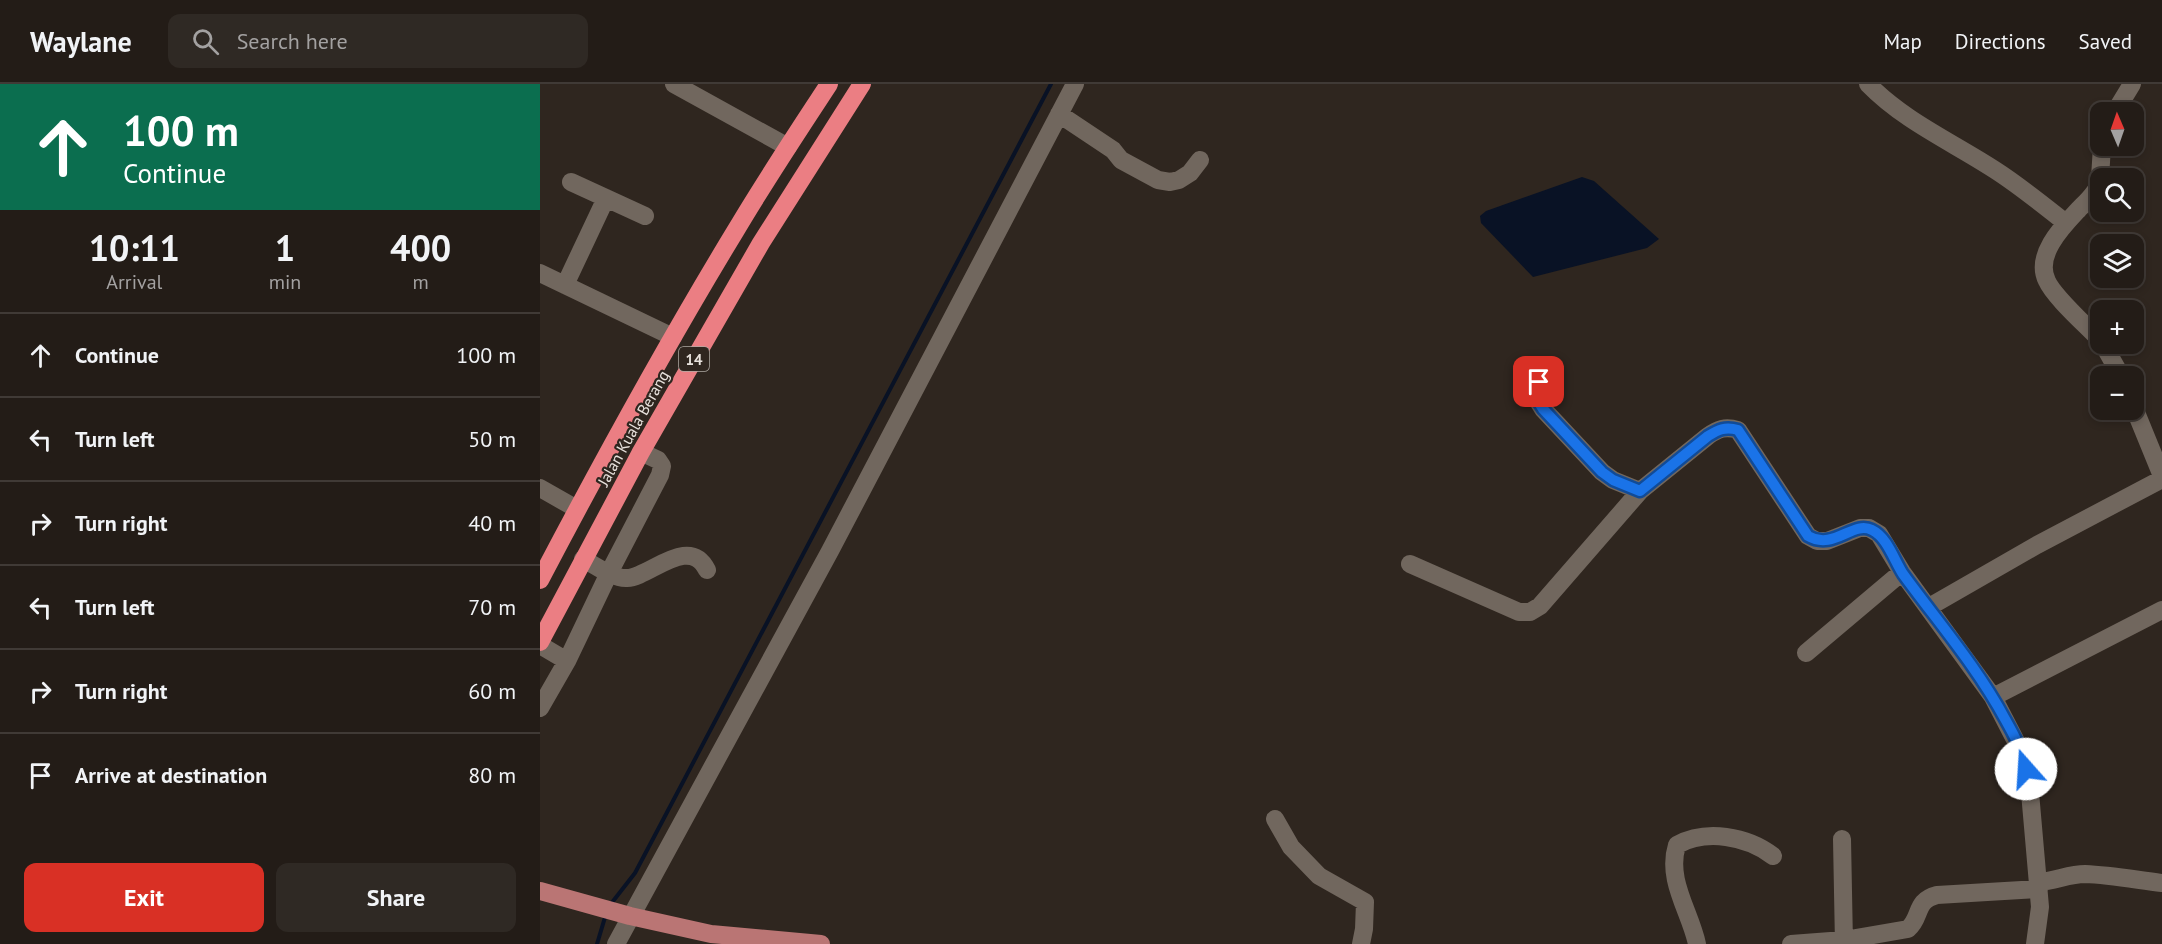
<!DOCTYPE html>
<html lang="en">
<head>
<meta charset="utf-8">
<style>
	body { margin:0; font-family:"PT Sans",sans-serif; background:#2f2924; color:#f1f3f6; height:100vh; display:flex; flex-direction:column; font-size:22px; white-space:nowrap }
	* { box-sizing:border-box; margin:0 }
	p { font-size:20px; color:#a3a1a1 }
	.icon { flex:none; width:33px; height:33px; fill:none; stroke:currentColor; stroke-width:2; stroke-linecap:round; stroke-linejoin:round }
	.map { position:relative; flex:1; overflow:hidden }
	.side { display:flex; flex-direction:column; background:#231c17; width:540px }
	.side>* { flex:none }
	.hud { background:#0b6e4f; color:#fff; overflow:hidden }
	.needle { width:39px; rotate:358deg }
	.controls { position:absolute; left:1550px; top:18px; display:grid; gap:12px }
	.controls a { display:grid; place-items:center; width:54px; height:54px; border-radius:12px; background:#231c17; box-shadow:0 3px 9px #0003,0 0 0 2px #403a36; font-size:30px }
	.pin { position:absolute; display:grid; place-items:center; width:51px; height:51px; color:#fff; margin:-26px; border-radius:12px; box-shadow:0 3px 9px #0006 }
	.me { position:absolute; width:66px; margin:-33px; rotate:341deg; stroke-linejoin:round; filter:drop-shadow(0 0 4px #0008) }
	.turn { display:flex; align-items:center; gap:21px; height:126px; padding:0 24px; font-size:27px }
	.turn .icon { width:78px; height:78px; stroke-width:2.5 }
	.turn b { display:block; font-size:42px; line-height:51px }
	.eta { display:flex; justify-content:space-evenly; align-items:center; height:102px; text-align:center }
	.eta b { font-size:36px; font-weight:700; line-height:42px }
	.cta { display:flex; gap:12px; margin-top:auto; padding:12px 24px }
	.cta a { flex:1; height:69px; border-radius:12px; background:#d93025; color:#fff; font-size:24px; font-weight:700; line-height:69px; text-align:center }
	.cta a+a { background:#2f2924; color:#f1f3f6 }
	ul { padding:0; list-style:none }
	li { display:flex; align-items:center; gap:18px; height:84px; padding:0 24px; border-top:2px solid #403a36 }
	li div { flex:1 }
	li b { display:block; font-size:22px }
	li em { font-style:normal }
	header { display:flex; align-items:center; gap:36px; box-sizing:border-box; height:84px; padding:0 30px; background:#231c17; border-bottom:2px solid #403a36 }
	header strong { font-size:28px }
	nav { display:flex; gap:33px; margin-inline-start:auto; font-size:21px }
	.search { width:420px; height:54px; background:#2f2924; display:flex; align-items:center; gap:15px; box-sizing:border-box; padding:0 21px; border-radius:12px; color:#a3a1a1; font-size:22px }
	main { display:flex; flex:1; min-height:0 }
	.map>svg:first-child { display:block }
</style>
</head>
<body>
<header>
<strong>Waylane</strong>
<div class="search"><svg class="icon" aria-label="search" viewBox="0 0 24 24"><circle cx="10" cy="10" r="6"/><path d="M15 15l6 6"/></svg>Search here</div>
<nav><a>Map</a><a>Directions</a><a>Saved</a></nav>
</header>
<main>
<section class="side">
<div class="hud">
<div class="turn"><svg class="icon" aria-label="ahead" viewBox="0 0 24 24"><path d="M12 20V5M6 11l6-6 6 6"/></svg><div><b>100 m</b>Continue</div></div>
</div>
<div class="eta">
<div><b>10:11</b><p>Arrival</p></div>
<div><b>1</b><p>min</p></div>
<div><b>400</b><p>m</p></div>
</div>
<ul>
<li><svg class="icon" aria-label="ahead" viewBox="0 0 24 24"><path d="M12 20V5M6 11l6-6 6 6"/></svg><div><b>Continue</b></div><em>100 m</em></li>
<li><svg class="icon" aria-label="left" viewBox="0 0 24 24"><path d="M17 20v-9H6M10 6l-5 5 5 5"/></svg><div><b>Turn left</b></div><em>50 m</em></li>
<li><svg class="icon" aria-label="right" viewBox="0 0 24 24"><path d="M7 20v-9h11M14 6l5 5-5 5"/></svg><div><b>Turn right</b></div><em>40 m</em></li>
<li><svg class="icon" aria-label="left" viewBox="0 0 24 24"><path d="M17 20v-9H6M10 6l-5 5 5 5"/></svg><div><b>Turn left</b></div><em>70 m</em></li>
<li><svg class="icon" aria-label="right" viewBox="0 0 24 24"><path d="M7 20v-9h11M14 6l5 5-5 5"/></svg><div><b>Turn right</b></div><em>60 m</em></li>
<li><svg class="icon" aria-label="arrive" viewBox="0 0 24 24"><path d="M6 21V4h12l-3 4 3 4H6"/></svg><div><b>Arrive at destination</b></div><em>80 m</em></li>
</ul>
<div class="cta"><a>Exit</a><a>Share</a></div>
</section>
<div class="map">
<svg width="1622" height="860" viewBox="0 0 1622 860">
	<rect width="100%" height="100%" fill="#2f261f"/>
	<path fill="#091225" d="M1042,93L1054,97L1119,155L1107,164L993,193L941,139L940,132L946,127Z"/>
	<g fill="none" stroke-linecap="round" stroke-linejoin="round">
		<path stroke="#091225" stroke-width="4" d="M70,821L95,789L511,0
			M57,860L66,830"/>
		<path stroke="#71675e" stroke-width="18" d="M134,0L248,63
			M1328,0C1364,37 1412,58 1455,86C1480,102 1503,121 1526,139
			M1575,28L1592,0
			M519,30L573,66L581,76L618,96L630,98L639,96L650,89L660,76
			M1560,94L1562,62
			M1560,95C1559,107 1547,117 1539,125C1523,142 1494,171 1507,197C1514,213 1547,242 1560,256
			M31,98L105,132
			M0,189L133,253
			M25,201L66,114
			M1563,260L1581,292
			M999,298L998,317L1003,325L1062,388L1073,396L1100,407L1168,352C1178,345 1185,342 1198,346L1268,452L1277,457H1287L1320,444H1329L1339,450L1362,488L1453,613L1484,673L1489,697L1500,823L1495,860
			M1593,321L1622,392
			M0,404L37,425
			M43,475C55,481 73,495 87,494C110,493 149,450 167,486
			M870,480L979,528H990L1000,522L1100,407
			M1389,523L1497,461L1622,395
			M0,561L27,577
			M1266,569L1362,488
			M1453,613L1622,526
			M0,624L27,577L69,489L120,391L122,382L118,376L101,368
			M735,735L751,763L779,792L825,818L824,845L821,860
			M1302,755L1304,860
			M1498,798C1515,797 1529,790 1545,790C1571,791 1597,796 1622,799
			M76,860L290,467L535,0
			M1157,860C1150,827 1126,796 1137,761C1166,745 1207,752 1233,772
			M1251,860L1304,856L1368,845C1382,833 1374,817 1397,811L1499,805"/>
		<path stroke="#ba7574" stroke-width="18" d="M0,807L90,832L171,850L281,860"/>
		<path stroke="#eb7e83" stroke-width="18" d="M0,496C62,378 126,261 196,146C225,97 257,49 289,0
			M0,558L101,368L221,159L322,0"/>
	</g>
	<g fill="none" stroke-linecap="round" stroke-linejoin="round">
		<defs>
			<path id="route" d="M999,298L998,317L1003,325L1062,388L1073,396L1100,407L1168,352C1178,346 1185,342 1198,346L1268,452C1294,467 1313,436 1332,446C1347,453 1354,476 1363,490C1398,538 1437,583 1465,635C1474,651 1483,667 1486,685"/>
		</defs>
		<use href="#route" stroke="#114b97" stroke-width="15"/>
		<use href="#route" stroke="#1a73e8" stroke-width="10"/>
	</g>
	<g text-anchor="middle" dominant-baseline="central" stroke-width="4.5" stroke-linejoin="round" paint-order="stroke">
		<rect fill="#2f261f" stroke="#b0aaa4" stroke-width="1.5" x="139" y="263" width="30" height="24" rx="4.5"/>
		<g font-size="15" font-weight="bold" fill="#e8e2dd">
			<text x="154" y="275">14</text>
		</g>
		<g font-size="16" fill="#e8e2dd" stroke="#2f261f">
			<text transform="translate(93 344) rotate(-61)">Jalan Kuala Berang</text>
		</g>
	</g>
</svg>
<div class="controls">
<a><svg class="needle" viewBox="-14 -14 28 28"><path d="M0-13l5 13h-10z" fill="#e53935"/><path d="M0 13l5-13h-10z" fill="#a3a1a1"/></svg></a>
<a><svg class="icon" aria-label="search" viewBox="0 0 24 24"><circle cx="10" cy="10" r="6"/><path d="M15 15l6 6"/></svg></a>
<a><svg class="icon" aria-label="layers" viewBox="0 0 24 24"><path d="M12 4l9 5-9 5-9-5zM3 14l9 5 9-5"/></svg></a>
<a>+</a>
<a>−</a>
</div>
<div class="pin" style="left:999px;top:298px;background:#d93025"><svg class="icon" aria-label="arrive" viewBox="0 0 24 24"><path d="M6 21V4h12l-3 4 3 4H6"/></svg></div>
<svg class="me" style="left:1486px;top:685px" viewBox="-20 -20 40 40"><circle r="19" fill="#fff"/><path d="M0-13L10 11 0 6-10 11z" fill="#1a73e8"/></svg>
</div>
</main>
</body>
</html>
